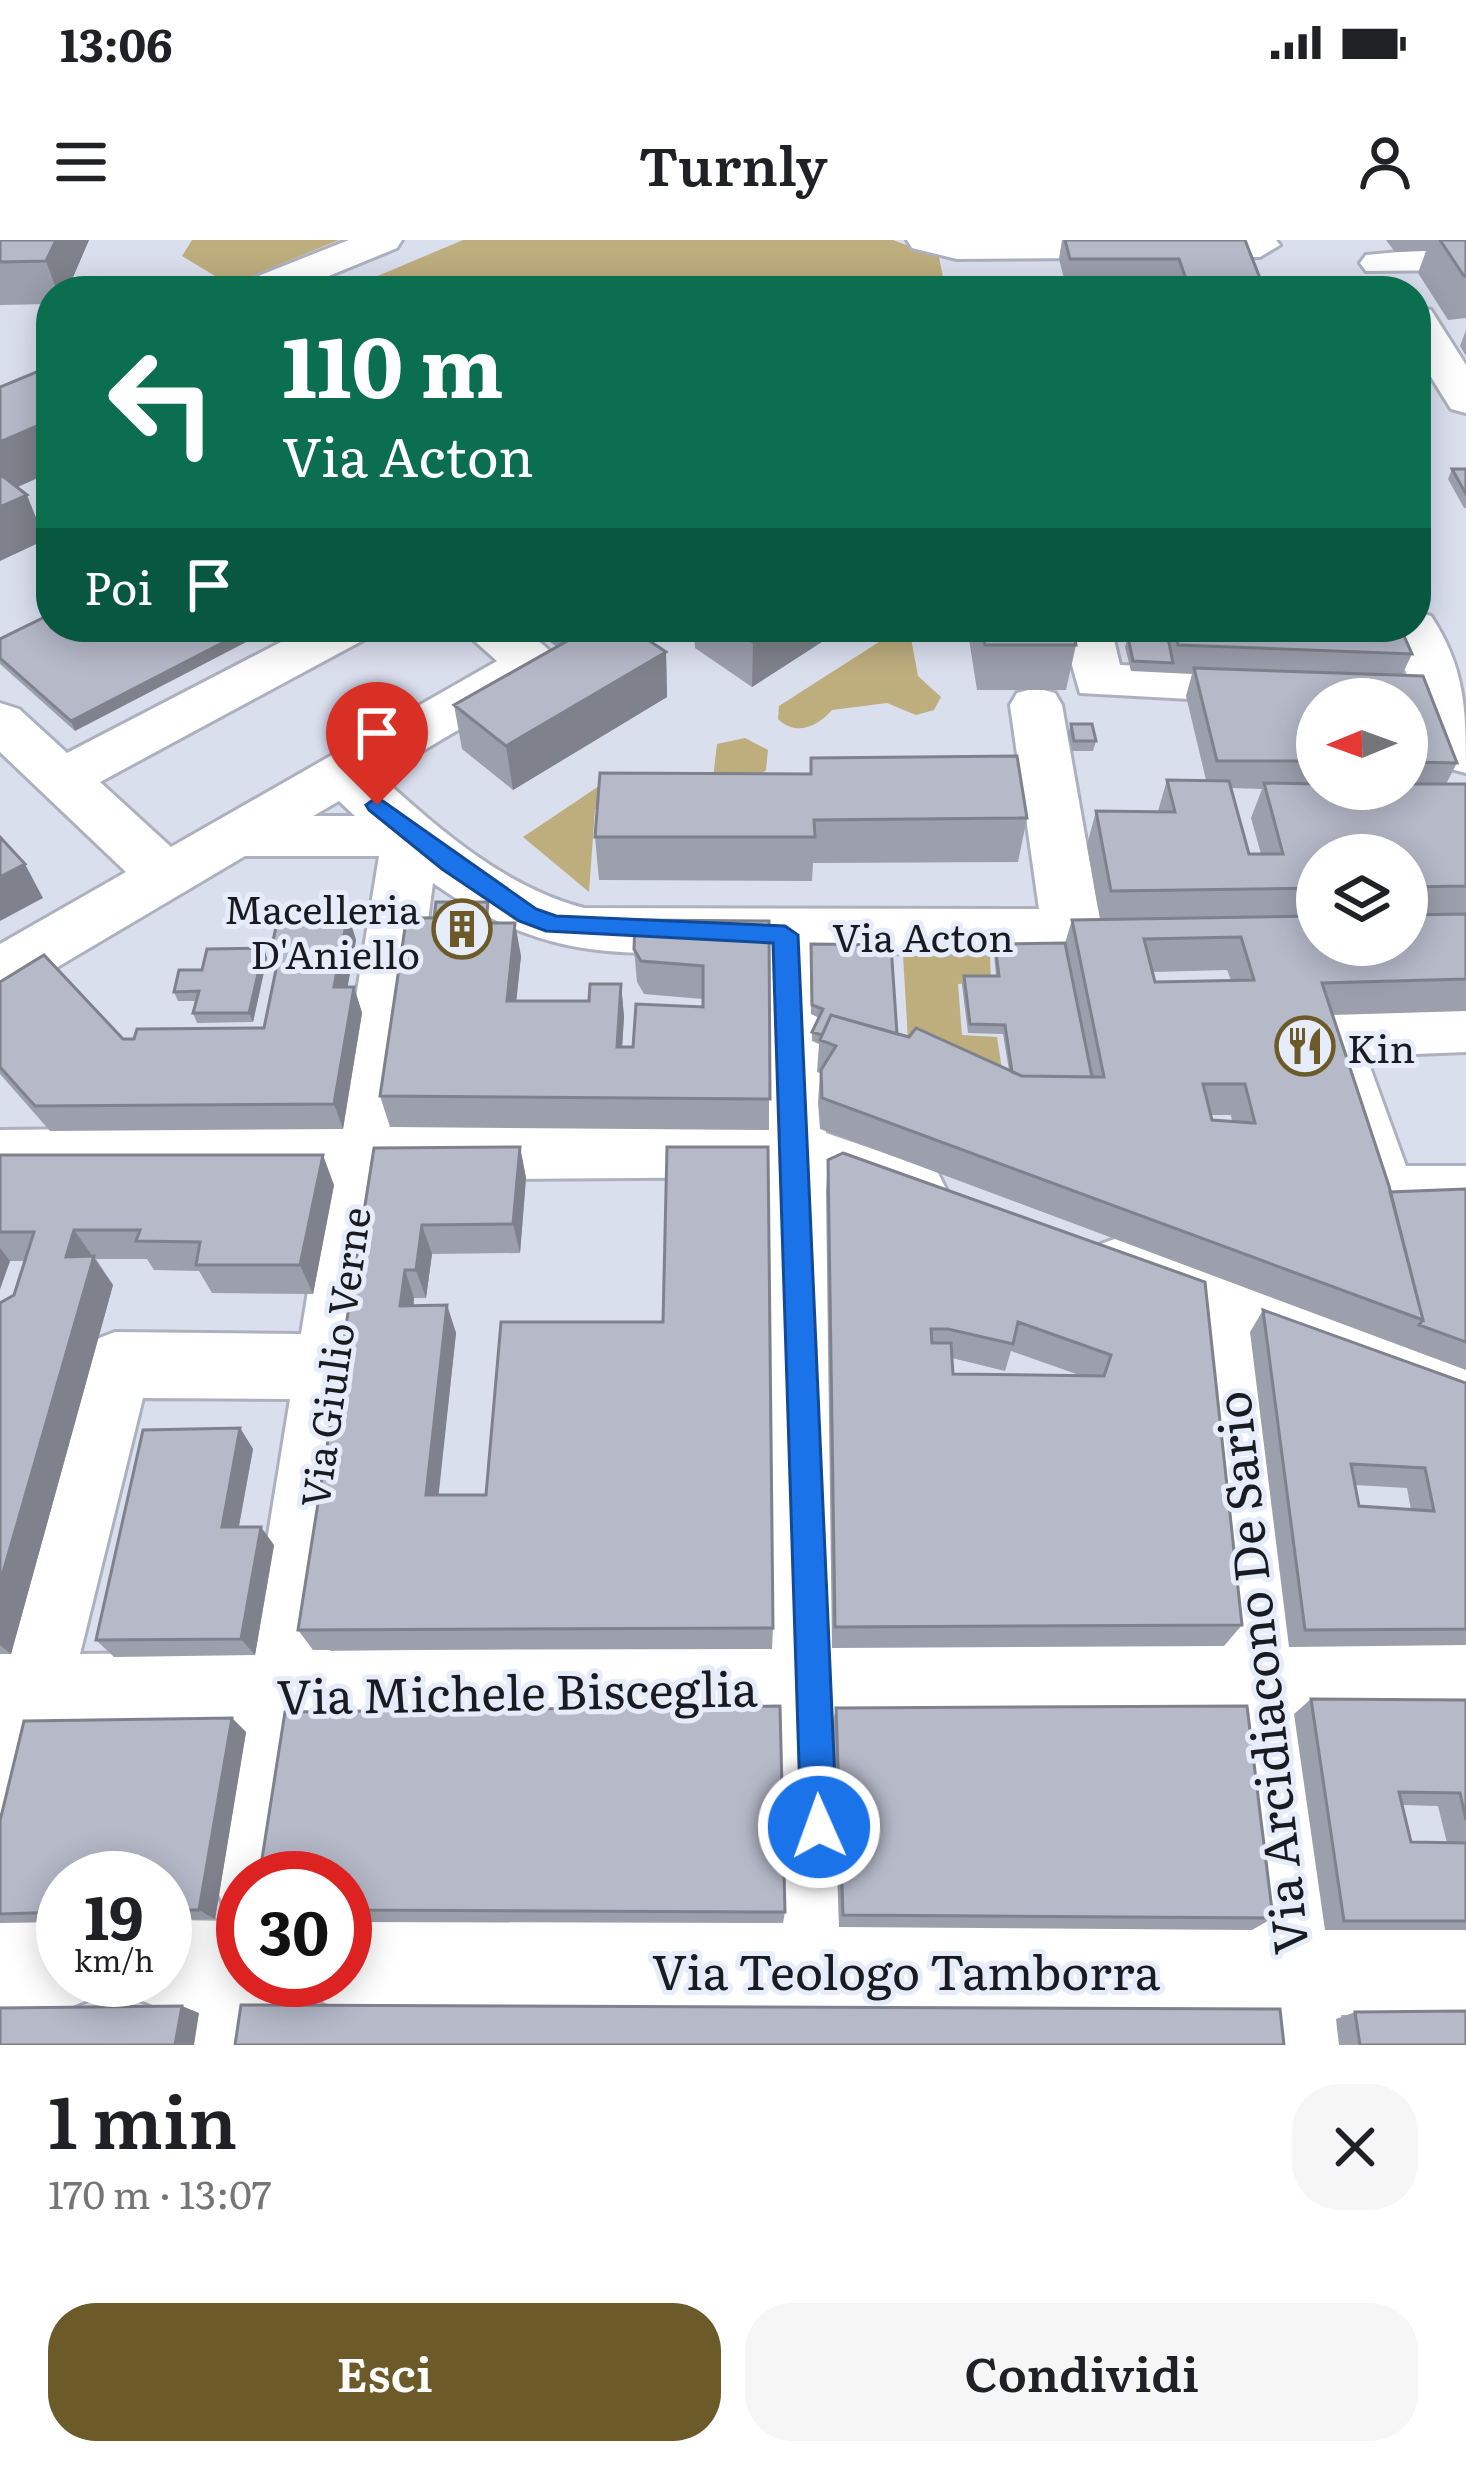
<!DOCTYPE html>
<html lang="it">
<head>
<meta charset="utf-8">
<style>
	body { margin:0; font-family:Literata,serif; background:#f6f6f6; color:#202124; height:100vh; display:flex; flex-direction:column; font-size:45px; white-space:nowrap }
	* { box-sizing:border-box; margin:0 }
	p { font-size:39px; color:#757577 }
	.icon { flex:none; width:66px; height:66px; fill:none; stroke:currentColor; stroke-width:2; stroke-linecap:round; stroke-linejoin:round }
	.map { position:relative; height:1805px; overflow:hidden }
	.panel { display:flex; flex-direction:column; background:#fff; flex:1 }
	.panel>* { flex:none }
	.top-card { position:absolute; left:36px; top:36px; width:1395px; height:366px; border-radius:48px; box-shadow:0 6px 30px #0003; background:#0b6e4f; color:#fff; overflow:hidden }
	.needle { width:78px; rotate:269deg }
	.buttons { position:absolute; left:1296px; top:438px; display:grid; gap:24px }
	.buttons a { display:grid; place-items:center; width:132px; height:132px; border-radius:50%; background:#fff; box-shadow:0 6px 30px #0003; font-size:60px }
	.speed { position:absolute; left:36px; top:1611px; display:flex; gap:24px; font-size:60px; font-weight:700; text-align:center }
	.speed>* { display:grid; place-content:center; width:156px; height:156px; border-radius:50%; background:#fff; box-shadow:0 6px 30px #0003; line-height:1 }
	.speed small { font-size:30px; font-weight:400 }
	.speed .limit { border:18px solid #d22; background:#fff; color:#111 }
	.pin { position:absolute; display:grid; place-items:center; width:102px; height:102px; color:#fff; margin:-123px -51px; border-radius:50% 50% 50% 0; rotate:-45deg; box-shadow:0 0 12px #0007 }
	.pin .icon { rotate:45deg }
	.me { position:absolute; width:132px; margin:-66px; rotate:358deg; stroke-linejoin:round; filter:drop-shadow(0 0 9px #0008) }
	.turn { display:flex; align-items:center; gap:42px; height:252px; padding:0 48px; font-size:54px }
	.turn .icon { width:156px; height:156px; stroke-width:2.5 }
	.turn b { display:block; font-size:84px; line-height:102px }
	.then { display:flex; align-items:center; height:114px; padding:0 48px; background:#0003; gap:24px; font-size:45px }
	.round { display:grid; place-items:center; flex:none; width:126px; height:126px; border-radius:48px; background:#f6f6f6 }
	.overview { display:flex; align-items:center; justify-content:space-between; height:204px; padding:0 48px }
	h1 { font-size:72px; font-weight:600; line-height:90px }
	.cta { display:flex; gap:24px; margin-top:auto; padding:24px 48px }
	.cta a { flex:1; height:138px; border-radius:48px; background:#6c5b29; color:#fff; font-size:48px; font-weight:600; line-height:138px; text-align:center }
	.cta a+a { background:#f6f6f6; color:#202124 }
	.status { display:flex; justify-content:space-between; align-items:center; height:84px; padding:0 60px; background:#fff; direction:ltr }
	.status svg { height:33px; fill:currentColor }
	header { display:flex; justify-content:space-between; align-items:center; height:156px; padding:0 48px; background:#fff; font-size:54px; font-weight:600 }
	.map>svg:first-child { display:block }
</style>
</head>
<body>
<div class="status"><b>13:06</b><svg viewBox="0 0 49 12"><path d="M0 12V9h3v3zM5 12V6h3v6zM10 12V3h3v9zM15 12V0h3v12zM26 1h20v11H26zM47 4h2v5h-2z"/></svg></div>
<header><svg class="icon" aria-label="menu" viewBox="0 0 24 24"><path d="M4 6h16M4 12h16M4 18h16"/></svg>Turnly<svg class="icon" aria-label="person" viewBox="0 0 24 24"><circle cx="12" cy="8" r="4"/><path d="M4 21q1-7 8-7t8 7"/></svg></header>
<div class="map">
<svg width="1466" height="1805" viewBox="0 0 1466 1805">
	<rect width="100%" height="100%" fill="#dadfee"/>
	<path fill="#bead7d" d="M192,0H339L230,45L182,16Z
		M463,0H893L939,17L944,42L929,51H342Z
		M893,393H910L918,436L941,457L934,470L916,475L887,463L832,470C818,486 796,497 778,479L779,466Z
		M745,498L768,510L766,530L759,536L713,539L717,504Z
		M602,544L674,569H595L589,652L523,597Z
		M903,715L990,716L991,741L958,744L962,795L997,797L1006,855L909,817Z"/>
	<g fill="none" stroke-linecap="round" stroke-linejoin="round">
		<defs>
			<path id="minor" d="M349,0H402L397,8L292,51H237L243,42Z
				M907,0H1276L1280,5L1260,17L957,19L912,8Z
				M1466,6V30L1366,31L1360,23L1366,15Z
				M1416,67L1431,70L1466,125V173L1451,169L1416,113Z
				M1416,372L1431,376C1466,429 1466,472 1466,533L1447,528L1421,469H1407V459H1317V466L1080,453L1061,387H1111L1120,425L1407,435L1388,387H1416Z
				M310,387H374L367,398L100,542L171,607L497,421L459,387C500,387 534,385 559,423L551,435L380,536C440,590 504,647 584,668L1039,669L1010,465L1017,453L1036,448L1055,453L1062,465L1098,669L1317,670V705H1340L1317,714L817,713L826,893L937,931L947,951L937,971L913,979L829,949L853,1406L1215,1402L1186,1081L1098,1047L1088,1026L1098,1005L1123,996L1466,1122V1190L1260,1110L1296,1401L1466,1399V1481L1306,1483L1330,1684L1466,1685V1775H1341L1345,1805H1251L1249,1775L345,1771L313,1758L305,1740H345V1681L778,1682L773,1489L319,1494L300,1638H243V1677L225,1669L212,1638L235,1495L60,1497L30,1595L0,1608V1410L89,1102L115,1092L301,1094L326,941L0,944V890L335,886L379,616H245L22,748L0,755V704L126,632L0,512V463L19,469L67,513ZM339,561L355,576H313ZM433,643C552,726 620,712 756,713L760,882L401,886ZM761,937L772,1406L330,1411L393,940ZM143,1158L290,1159L249,1412L80,1414ZM1222,1484L1240,1684L867,1682L857,1488Z
				M1466,764V812L1366,816L1406,926H1466V982L1382,983L1358,975L1296,793L1305,776L1327,769Z
				M0,1680H63V1740H102L95,1757L63,1770H0Z
				M165,1680L243,1681V1740H287L278,1805H184L190,1771L165,1770L133,1757L126,1740H165Z"/>
		</defs>
		<use href="#minor" stroke="#adb1bf" stroke-width="6"/>
		<use href="#minor" fill="#fff" fill-rule="evenodd"/>
	</g>
	<path fill="#9c9fac" fill-rule="evenodd" d="M0,0H89L67,51H51V64L0,65Z
		M1062,0H1245L1265,51H1072L1073,46H1066L1059,19Z
		M1386,0H1466V78L1448,80L1418,33L1426,11L1395,12Z
		M1466,90V116L1460,106Z
		M1452,229H1466V268H1464L1448,239Z
		M51,374L75,491L0,424V399Z
		M529,387H653V396L648,400L666,412L667,457L513,550L462,509L454,465L557,407Z
		M694,387H845L752,447L695,408Z
		M967,387H1072L1076,405L1066,450H977Z
		M1149,387H1400L1412,414L1402,435L1457,523L1446,544H1466V771L1332,775L1390,952L1466,949V1130L820,889L818,862L820,833L817,832L819,804L812,801V792L819,778L811,774L810,713L897,794L1009,830L1003,794L968,793L962,745L964,736H996L994,714L995,704L1065,703L1072,680L1100,679L1087,605L1096,571H1158L1167,540H1206L1186,456L1192,434L1131,431L1125,407L1128,397L1151,398ZM1317,459H1407V549H1317ZM1231,548L1262,549L1251,578L1261,614H1249ZM1317,615H1407V705H1317ZM1227,730L1231,740L1155,742L1152,732ZM1211,875H1231L1232,882L1212,880Z
		M1071,484L1096,501L1093,511H1072L1068,494Z
		M811,518L1027,578L1018,622L813,623L812,641L599,640L595,597L810,534Z
		M488,662L489,683L521,716L516,761H589L621,744L624,777L622,807H633L703,767V759L644,754L637,742L634,709L769,681V890L390,887L380,856L434,678Z
		M348,674L356,700L347,747H354L362,773L343,889L50,891L0,834V742L123,799L264,788L277,725L271,710Z
		M267,718L253,782L197,783L193,773L196,761H178L174,752Z
		M520,907L526,938L520,1013L432,1014L426,1058H414V1065H447L456,1093L438,1255L773,1388L772,1409L313,1410L298,1390L374,908Z
		M0,915L334,945L313,1054L212,1053L199,1031L154,1030L147,1019H96L113,1045L11,1414H0V1063L14,1055L25,1021H10L0,1049Z
		M828,920L1205,1042L1242,1385L1224,1406L832,1408L826,951ZM1011,1111L1082,1136L953,1134L952,1118L1005,1131Z
		M1263,1070L1466,1143V1405L1289,1407L1250,1092ZM1355,1245L1407,1248L1411,1270L1359,1266Z
		M240,1188L253,1209L239,1287L274,1305L255,1415L114,1417L96,1400Z
		M1311,1459L1466,1460V1690H1325L1294,1474ZM1402,1565L1438,1566L1447,1603L1411,1602Z
		M836,1468L1273,1678L1252,1690L839,1687L832,1486Z
		M232,1478L246,1492L215,1679L165,1680V1638H63V1682L0,1683V1581Z
		M345,1638L785,1672L783,1683L345,1682Z
		M1355,1772L1466,1805H1339L1336,1779Z"/>
	<path fill="#7f828c" d="M56,0H89L67,51H57L46,21Z
		M51,180V232L0,255V202Z
		M27,255L45,300L0,321V267Z
		M253,387H275L75,491L71,481Z
		M613,387H653V396L615,420Z
		M777,387H845L752,447L753,402Z
		M666,412L667,457L513,550L506,506Z
		M25,624L43,658L0,681V637Z
		M348,674L356,700L343,773L334,747Z
		M515,683L521,716L513,793L507,761Z
		M264,708L267,718L253,782L249,773Z
		M621,744L624,777L620,839L617,807Z
		M354,747L362,773L343,889L334,864Z
		M520,907L526,938L520,1013L513,984Z
		M323,915L334,945L313,1054L300,1025Z
		M422,985L432,1014L426,1058L416,1030Z
		M74,990L113,1045L11,1414L0,1405V1343L66,1017Z
		M0,1008L10,1021L0,1049Z
		M405,1030L414,1058L410,1093L400,1066Z
		M447,1065L456,1093L436,1279L426,1255Z
		M240,1188L253,1209L235,1306L222,1287Z
		M261,1287L274,1305L255,1415L241,1399Z
		M232,1478L246,1492L215,1679L199,1670Z
		M182,1766L199,1773L194,1805H175Z"/>
	<path fill="#b5b9c8" stroke="#7f828c" stroke-width="3" fill-rule="evenodd" d="M0,0H56L46,21L0,22Z
		M1065,0H1245L1265,51H1076L1074,43L1187,42L1179,19H1070Z
		M1440,0H1466V36H1464Z
		M51,126V180L0,202V147Z
		M1452,229H1466V254Z
		M0,234L27,255L0,267Z
		M51,374V387H253L71,481L0,418V399Z
		M588,387H629L666,412L506,506L454,465L590,388Z
		M730,387H777L753,402Z
		M981,387H1072L1076,405H985Z
		M1174,387H1400L1412,414L1178,405Z
		M1128,397L1168,398L1173,423L1133,421Z
		M1194,428L1423,436L1457,523L1407,522V459H1317V521H1217Z
		M1071,484H1092L1096,501H1074Z
		M1017,516L1027,578L814,580L815,597H595L600,533L811,534V518Z
		M1167,540L1229,541L1249,614H1283L1264,543L1317,544V549H1407V544H1466V646L1407,647V615H1317V648L1111,651L1096,571L1175,572Z
		M0,597L25,624L0,637Z
		M436,662H488L486,683H484L483,677L434,678Z
		M279,673L348,674L334,747H354L334,864L35,866L0,827V742L44,715L123,799H134L137,789L264,788L280,710H271Z
		M1466,674V739L1322,743L1389,946L1423,1080L822,858L821,830L836,806L820,800L831,775L909,797L916,788L1022,836L1104,837L1072,680L1317,676V705H1407V675ZM1241,697L1254,740L1155,742L1144,699ZM1203,844H1245L1255,883L1212,880Z
		M483,677L482,683H515L507,761H589L590,744H621L617,807H633L636,764L703,767V726L641,721L634,709L635,680L769,681L770,859L380,856L405,688L420,678Z
		M1065,703L1092,837L1022,836L1012,832L1005,785L970,784L964,736H999L995,704Z
		M811,704L891,705L897,794L831,775L822,795L812,792L823,769L812,765Z
		M264,708L249,773H193L199,751L174,752L179,730H202L207,709Z
		M520,907L513,984L422,985L416,1030H405L400,1066L447,1065L426,1255H486L501,1082H663L667,907H768L773,1388L298,1390L374,908Z
		M843,913L1205,1042L1242,1385L835,1387L828,920ZM1018,1082L1111,1115L1104,1136L953,1134L951,1103H932L931,1089H948L1013,1104Z
		M0,915H323L300,1025H196L200,1002L136,1001L140,990H74L66,1017L94,1016L0,1343V1063L14,1055L34,992H0Z
		M1466,949V1102L1419,1085L1423,1080L1390,952Z
		M1263,1070L1466,1143V1389L1305,1390ZM1351,1224L1425,1228L1434,1271L1359,1266Z
		M240,1188L222,1287H261L241,1399L96,1400L143,1190Z
		M1311,1459L1466,1460V1580L1460,1553L1399,1552L1411,1602L1466,1603V1681H1344Z
		M780,1466L785,1672L345,1670V1638H259L285,1472Z
		M1247,1466L1273,1678L843,1675L836,1468Z
		M232,1478L199,1670H165V1638H63V1672L0,1674V1581L24,1481Z
		M241,1765L1280,1769L1284,1805H235Z
		M182,1766L175,1805H0V1768Z
		M1466,1771V1805H1360L1355,1772Z"/>
	<path fill="#1a73e8" stroke="#114b97" stroke-width="3" d="M377,557L536,669L556,676L785,686L798,695L837,1587L831,1600L819,1605L806,1600L801,1587L773,703L546,691L519,681L442,629L369,570L366,565Z"/>
	<defs>
		<symbol id="building-ring" viewBox="-11 -11 22 22"><circle r="9.5" fill="#e7ecfb" stroke="#6c5b29" stroke-width="1.5"/><path d="M-4-6H4V6H1V3H-1V6H-4ZM-2.5-4.3h1.7v1.8h-1.7ZM.8-4.3h1.7v1.8H.8ZM-2.5-1h1.7V.8h-1.7ZM.8-1h1.7V.8H.8Z" fill="#6c5b29"/></symbol>
		<symbol id="restaurant-ring" viewBox="-11 -11 22 22"><circle r="9.5" fill="#e7ecfb" stroke="#6c5b29" stroke-width="1.5"/><path d="M-5-6h1v4h1v-4h1v4h1v-4h1v5L-1.5 .5V6h-2V.5L-5-1ZM5-6V6H3V1.5H1.5Q1.5-4 5-6Z" fill="#6c5b29"/></symbol>
	</defs>
	<g fill-rule="evenodd">
		<use href="#building-ring" x="429" y="656" width="66" height="66"/>
		<use href="#restaurant-ring" x="1272" y="773" width="66" height="66"/>
	</g>
	<g text-anchor="middle" dominant-baseline="central" stroke-width="10" stroke-linejoin="round" paint-order="stroke">
		<g font-size="39" fill="#191b20" stroke="#e7ecfb" text-anchor="end">
			<text x="420" y="667">Macelleria<tspan x="420" dy="45">D'Aniello</tspan></text>
			<text x="1347" y="806" text-anchor="start">Kin</text>
		</g>
		<g font-size="39" fill="#191b20" stroke="#e7ecfb">
			<text x="923" y="695">Via Acton</text>
			<text transform="translate(333 1117) rotate(-82)">Via Giulio Verne</text>
		</g>
		<g font-size="48" fill="#191b20" stroke="#e7ecfb">
			<text transform="translate(1259 1433) rotate(-96)">Via Arcidiacono De Sario</text>
			<text transform="translate(517 1450) rotate(-1)">Via Michele Bisceglia</text>
			<text x="906" y="1729">Via Teologo Tamborra</text>
		</g>
	</g>
</svg>
<div class="buttons">
<a><svg class="needle" viewBox="-14 -14 28 28"><path d="M0-13l5 13h-10z" fill="#e53935"/><path d="M0 13l5-13h-10z" fill="#757577"/></svg></a>
<a><svg class="icon" aria-label="layers" viewBox="0 0 24 24"><path d="M12 4l9 5-9 5-9-5zM3 14l9 5 9-5"/></svg></a>
</div>
<div class="speed"><div>19<small>km/h</small></div><div class="limit">30</div></div>
<div class="pin" style="left:377px;top:565px;background:#d93025"><svg class="icon" aria-label="arrive" viewBox="0 0 24 24"><path d="M6 21V4h12l-3 4 3 4H6"/></svg></div>
<svg class="me" style="left:819px;top:1587px" viewBox="-20 -20 40 40"><circle r="17" fill="#1a73e8" stroke="#fff" stroke-width="3"/><path d="M0-11L8 9 0 5-8 9z" fill="#fff"/></svg>
<div class="top-card">
<div class="turn"><svg class="icon" aria-label="left" viewBox="0 0 24 24"><path d="M17 20v-9H6M10 6l-5 5 5 5"/></svg><div><b>110 m</b>Via Acton</div></div>
<div class="then">Poi<svg class="icon" aria-label="arrive" viewBox="0 0 24 24"><path d="M6 21V4h12l-3 4 3 4H6"/></svg></div>
</div>
</div>
<section class="panel">
<div class="overview"><div><h1>1 min</h1><p>170 m · 13:07</p></div><a class="round"><svg class="icon" aria-label="close" viewBox="0 0 24 24"><path d="M6 6l12 12M18 6L6 18"/></svg></a></div>
<div class="cta"><a>Esci</a><a>Condividi</a></div>
</section>
</body>
</html>
